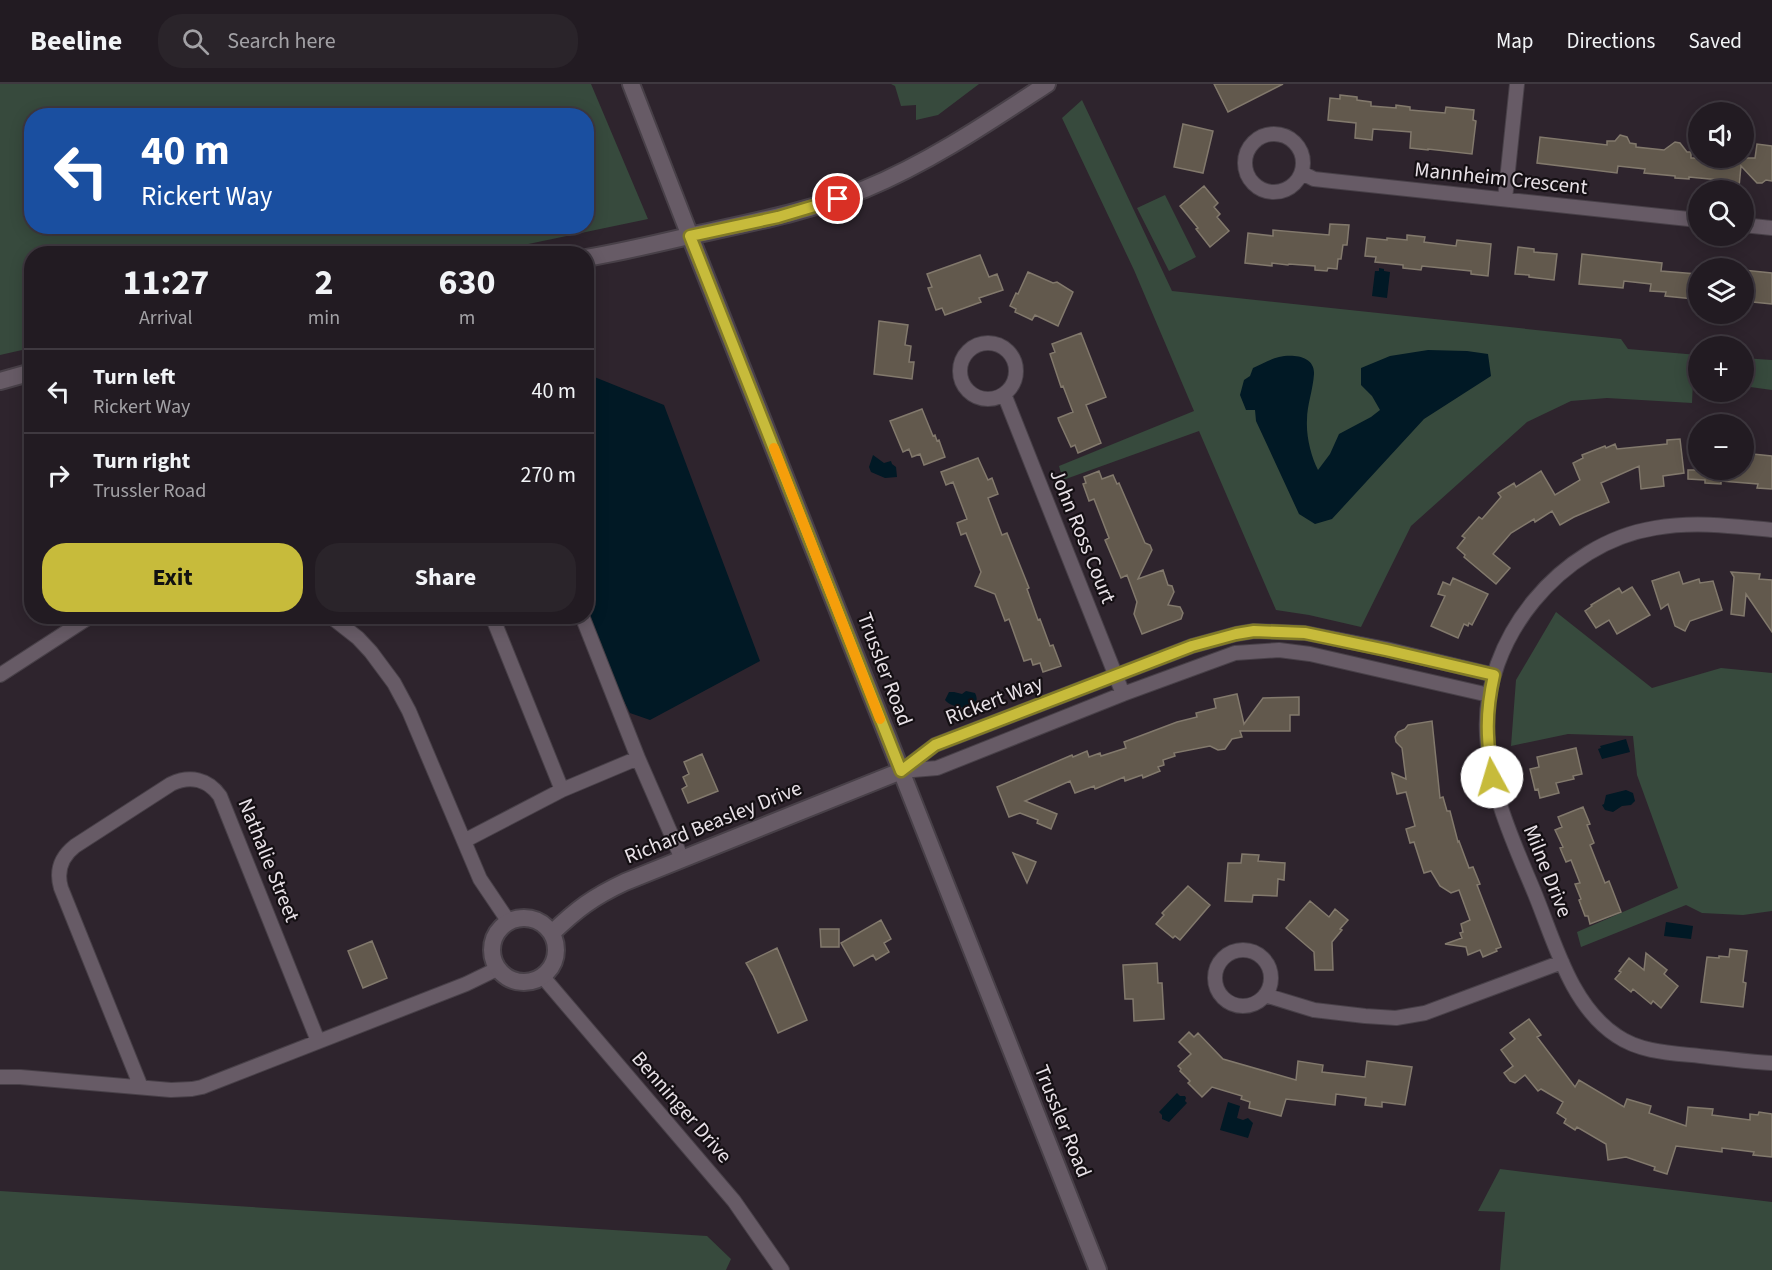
<!DOCTYPE html>
<html lang="en">
<head>
<meta charset="utf-8">
<style>
	body { margin:0; font-family:"Source Sans 3",sans-serif; background:#2a242a; color:#f1f3f6; height:100vh; display:flex; flex-direction:column; font-size:22px; white-space:nowrap }
	* { box-sizing:border-box; margin:0 }
	p { font-size:20px; color:#a2a1a5 }
	.icon { flex:none; width:33px; height:33px; fill:none; stroke:currentColor; stroke-width:2; stroke-linecap:round; stroke-linejoin:round }
	.map { position:relative; flex:1; overflow:hidden }
	.details { position:absolute; left:24px; top:162px; width:570px; height:378px; display:flex; flex-direction:column; background:#221b22; border-radius:24px; box-shadow:0 3px 15px #0003,0 0 0 2px #3f3940 }
	.details>* { flex:none }
	.top-card { position:absolute; left:24px; top:24px; width:570px; height:126px; border-radius:24px; box-shadow:0 3px 15px #0003,0 0 0 2px #3f3940; background:#1a4fa0; color:#fff; overflow:hidden }
	.buttons { position:absolute; left:1688px; top:18px; display:grid; gap:12px }
	.buttons a { display:grid; place-items:center; width:66px; height:66px; border-radius:50%; background:#221b22; box-shadow:0 3px 15px #0003,0 0 0 2px #3f3940; font-size:30px }
	.pin { position:absolute; display:grid; place-items:center; width:51px; height:51px; color:#fff; margin:-26px; border:3px solid #fff; border-radius:50%; box-shadow:0 2px 6px #0007 }
	.me { position:absolute; width:66px; margin:-33px; rotate:354deg; stroke-linejoin:round; filter:drop-shadow(0 0 4px #0008) }
	.turn { display:flex; align-items:center; gap:21px; height:126px; padding:0 18px; font-size:27px }
	.turn .icon { width:78px; height:78px; stroke-width:2.5 }
	.turn b { display:block; font-size:42px; line-height:51px }
	.eta { display:flex; justify-content:space-evenly; align-items:center; height:102px; text-align:center }
	.eta b { font-size:36px; font-weight:700; line-height:42px }
	.cta { display:flex; gap:12px; margin-top:auto; padding:12px 18px }
	.cta a { flex:1; height:69px; border-radius:24px; background:#c7bb3b; color:#111; font-size:24px; font-weight:700; line-height:69px; text-align:center }
	.cta a+a { background:#2a242a; color:#f1f3f6 }
	ul { padding:0; list-style:none }
	li { display:flex; align-items:center; gap:18px; height:84px; padding:0 18px; border-top:2px solid #3f3940 }
	li div { flex:1 }
	li b { display:block; font-size:22px }
	li em { font-style:normal }
	header { display:flex; align-items:center; gap:36px; box-sizing:border-box; height:84px; padding:0 30px; background:#221b22; border-bottom:2px solid #3f3940 }
	header strong { font-size:28px }
	nav { display:flex; gap:33px; margin-inline-start:auto; font-size:21px }
	.search { width:420px; height:54px; background:#2a242a; display:flex; align-items:center; gap:15px; box-sizing:border-box; padding:0 21px; border-radius:24px; color:#a2a1a5; font-size:22px }
	.map>svg:first-child { display:block }
</style>
</head>
<body>
<header>
<strong>Beeline</strong>
<div class="search"><svg class="icon" aria-label="search" viewBox="0 0 24 24"><circle cx="10" cy="10" r="6"/><path d="M15 15l6 6"/></svg>Search here</div>
<nav><a>Map</a><a>Directions</a><a>Saved</a></nav>
</header>
<div class="map">
<svg width="1772" height="1186" viewBox="0 0 1772 1186">
	<rect width="100%" height="100%" fill="#2e242d"/>
	<path fill="#374a3d" fill-rule="evenodd" d="M0,0H591L648,135L485,169L32,170L31,264L0,271ZM32,32H586V142H32Z
		M891,0H979L938,31L916,36V21L901,22L895,2Z
		M1082,16L1172,207L1621,255L1628,265L1698,271V297L1693,296L1692,319L1607,314L1571,317L1527,338L1411,442L1361,543L1309,531L1276,526L1199,347L1063,396L1059,382L1194,327L1134,186L1062,34Z
		M1165,111L1196,173L1169,187L1137,124Z
		M1743,274L1772,276V306L1743,302Z
		M1556,528L1652,604L1721,584L1772,589V827L1743,831L1702,829L1686,821L1581,863L1577,848L1678,804L1637,691L1633,652L1568,650L1511,662L1516,596Z
		M1500,1085L1772,1118V1186H1500L1505,1128L1478,1127Z
		M0,1107L707,1152L731,1175L726,1186H0Z"/>
	<path fill="#011925" d="M1379,184L1384,185V187L1390,188L1387,214L1372,212L1375,187H1379Z
		M1428,266L1467,267L1488,270L1491,292L1424,335L1332,435L1315,440L1299,430L1256,337L1255,326H1246L1240,311L1244,296L1250,292L1253,284C1262,280 1270,275 1279,273C1293,270 1315,272 1314,290C1313,306 1307,321 1307,336C1306,352 1311,372 1318,386L1330,370L1339,350L1371,333L1380,326L1372,312L1361,301V284L1390,272Z
		M587,290L664,321L760,577L650,636L630,629L584,539L586,532Z
		M873,371L884,379L891,377L892,380L896,383L897,393L885,394L871,388L869,383Z
		M966,607L975,609C984,627 954,627 945,616L949,608H954L962,610Z
		M1626,655L1630,668L1602,675L1598,665L1601,664L1600,662Z
		M1626,706L1633,709L1635,717L1631,721L1622,722L1613,728L1605,726L1602,721L1604,720L1606,711Z
		M1666,838L1693,842L1691,855L1664,852Z
		M1177,1009L1180,1012H1185L1186,1014L1185,1017L1187,1019L1169,1038L1162,1035V1031L1159,1028Z
		M1228,1018L1240,1022L1237,1034L1243,1036L1248,1034L1253,1039L1248,1054L1220,1046Z"/>
	<path fill="#62594d" stroke="#82796c" stroke-width="1.5" d="M1214,0H1283L1228,28Z
		M1340,11L1357,13V16L1371,18V22L1396,24V21L1410,23V26L1445,29L1446,23L1474,26L1473,36L1476,37L1472,70L1428,65V66L1410,64L1411,48L1373,45L1372,56L1355,54L1356,39L1328,36L1330,14L1340,15Z
		M1183,40L1213,47L1203,89L1174,83Z
		M1620,51L1627,53L1630,59L1636,60V63L1664,66L1675,58L1680,59L1687,68H1691V74H1755L1757,60L1772,62V97L1766,96L1762,99H1757L1741,82L1739,103L1720,101V96L1689,93V95L1675,94V92L1644,89L1645,85L1618,82L1617,89L1537,79L1540,53L1607,61V57H1615Z
		M1204,102L1218,119L1214,123L1220,130L1217,133L1229,147L1210,163L1196,145L1198,144L1180,122Z
		M1330,140L1349,141L1347,161H1343L1341,175H1338L1337,185L1328,184L1327,187L1315,186V182L1289,180L1288,181L1272,179V182L1245,179L1248,149L1273,152V146L1329,151Z
		M1407,151L1425,153L1424,158L1456,162L1457,156L1491,160L1488,192L1471,190V187L1422,182L1421,186L1403,184V181L1375,178L1376,173L1365,172L1367,154L1387,156V154L1407,156Z
		M1518,163L1534,165V168L1557,170L1554,196L1529,193V191L1515,190Z
		M1582,170L1662,179L1661,187L1697,190L1694,215L1665,212L1666,208L1650,207L1651,200L1624,197L1623,204L1579,200Z
		M980,171L989,193L997,190L1003,206L979,214L981,218L945,231L942,224L936,226L928,204L932,203L927,190Z
		M1743,186L1772,189V220L1743,217Z
		M1028,188L1053,199L1057,198L1073,208L1058,242L1035,231L1032,236L1015,228L1016,225L1010,222L1016,209L1018,210Z
		M879,237L908,241L905,261L911,262L909,278H914L912,295L874,290Z
		M1081,249L1106,313L1086,321L1101,359L1078,369L1075,361L1071,363L1059,337L1058,334L1073,328L1063,302L1061,303L1050,270L1055,268L1052,260Z
		M922,325L933,352L935,351L937,357L939,356L945,373L924,381L920,370L912,373L909,365L903,368L890,337Z
		M1680,355L1684,389L1663,392L1664,402L1641,405L1639,382L1601,399L1609,418L1574,433L1560,441L1552,427L1535,438L1534,435L1511,449L1493,470L1510,484L1496,500L1464,473L1465,471L1457,464L1465,454L1462,452L1479,433L1482,435L1501,413L1498,409L1514,399L1516,403L1541,387L1555,411L1580,396L1573,379L1583,374L1582,371L1605,362L1606,364L1615,360L1617,365L1667,360V356Z
		M1743,369L1772,372V405L1757,404L1758,400L1721,397V400L1705,399V396L1688,395V386H1743Z
		M978,374L988,396L992,394L998,410L988,414L1002,451L1007,449L1029,504L1027,505L1038,536L1040,535L1050,562L1053,561L1061,582L1043,588L1040,579L1033,581L1031,575L1024,577L1009,535L1005,537L995,510L975,502L981,488L966,449L961,451L957,439L967,435L953,398L946,401L941,388Z
		M1099,387L1102,395L1113,391L1117,400L1119,399L1145,459L1150,461L1152,466L1138,495L1163,486L1168,501L1172,502L1174,508L1168,521L1180,523L1183,529L1181,535L1142,550L1134,530L1137,518L1127,491L1121,494L1105,456L1109,454L1094,415L1089,417L1083,400L1086,399L1084,393Z
		M1679,488L1683,500L1699,495L1700,499L1713,497L1722,526L1690,537L1685,547L1675,542L1668,520L1661,525L1652,497Z
		M1731,488L1760,490L1759,495L1772,496V548L1746,510L1744,532L1731,530L1734,493Z
		M1453,494L1488,510L1472,541L1469,539L1468,542L1464,540L1458,554L1431,542L1445,512L1438,510L1443,498L1450,501Z
		M1632,503L1650,531L1617,550L1609,536L1596,544L1585,527L1592,522L1591,521L1619,504L1622,509Z
		M1237,610L1244,640L1263,614L1299,613V631H1290V647H1240L1242,653L1232,655L1225,665L1218,666L1210,662L1174,669L1175,672L1163,676L1164,681L1158,683L1160,687L1143,694L1142,691L1125,697L1124,693L1095,705L1094,702L1075,709L1070,697L1025,717L1057,730L1051,745L1037,739L1038,736L1020,729L1009,733L997,703L1072,671L1073,673L1087,667L1089,673L1100,669L1101,672L1126,664L1124,658L1177,638L1197,633L1196,629L1216,624L1214,615Z
		M1432,637L1440,714L1443,713L1447,727H1450L1458,758L1459,757L1469,784L1473,783L1480,800L1477,801L1501,863L1496,865L1497,867L1483,873L1480,866L1468,871L1466,863L1445,860L1462,854L1460,849L1463,848L1461,840L1470,836L1459,806L1451,809L1440,802L1431,787L1424,789L1414,758L1410,759L1406,745L1415,742L1406,708L1397,710L1392,689L1406,695L1402,664L1396,658L1395,653L1398,648L1405,645L1408,641Z
		M1576,664L1582,690L1573,692L1574,695L1556,699L1559,709L1540,714L1538,705L1535,706L1530,685L1539,683L1537,673Z
		M702,670L718,707L688,719L682,705L687,702L683,693L689,690L684,678Z
		M1583,723L1590,740L1587,741L1594,759L1590,761L1605,799L1609,797L1621,828L1590,840L1588,832H1585L1579,816L1581,815L1575,800L1580,799L1571,776L1566,778L1560,764L1563,763L1555,746L1562,743L1558,733Z
		M1013,769L1036,778L1027,799Z
		M1242,770L1259,771L1258,777L1285,779L1284,796L1278,795L1277,812L1253,811L1252,818L1225,817L1228,779H1241Z
		M1188,802L1210,821L1180,856L1175,852L1173,854L1156,840L1164,831L1162,829Z
		M1310,817L1329,833L1335,825L1348,836L1340,845L1342,846L1332,858L1333,886H1315L1314,868L1286,844Z
		M881,836L891,855L884,859L889,868L876,876L873,871L854,882L841,859Z
		M820,845H839V863H821Z
		M372,857L387,894L363,904L348,867Z
		M777,864L807,936L778,949L753,891L746,879Z
		M1730,865L1747,867L1743,898L1746,899L1743,923L1701,918L1707,873L1719,874V872L1729,873Z
		M1646,869L1667,886L1664,890L1678,902L1661,924L1653,917L1651,920L1633,905L1631,908L1615,895L1621,888L1619,887L1629,874L1644,886Z
		M1157,879L1158,899H1162L1164,935L1134,937L1133,915H1125L1123,881Z
		M1529,935L1541,951L1537,953L1575,1003L1579,996L1624,1023L1627,1015L1651,1022L1649,1029L1686,1042L1688,1023L1713,1025L1712,1031L1750,1036V1030L1758,1031L1759,1028L1772,1030V1073L1753,1071L1754,1068L1722,1064V1068L1676,1062L1667,1090L1654,1086L1655,1083L1626,1073L1608,1076L1606,1060L1577,1043L1575,1046L1564,1039L1566,1035L1557,1029L1563,1018L1541,1005L1538,1007L1525,991L1515,999L1510,997L1504,989L1513,982L1501,966L1515,955L1510,949Z
		M1189,948L1194,953L1198,949L1223,975L1296,996L1298,977L1323,981L1322,988L1365,993L1367,977L1412,983L1405,1021L1382,1018V1023L1365,1021L1366,1014L1336,1010L1335,1021L1286,1015L1281,1032L1249,1024L1250,1018L1241,1015L1242,1012L1212,1003L1202,1013L1188,999L1190,997L1180,987L1181,985L1178,982L1191,970L1179,958Z"/>
	<g fill="none" stroke-linecap="round" stroke-linejoin="round">
		<defs>
			<path id="minor" d="M1245 79a29 29 0 1 1 58 0a29 29 0 1 1-58 0Z
				M1302,89L1314,95L1332,97L1698,136
				M1505,115L1517,0
				M1743,141L1772,144
				M960 287a28 28 0 1 1 56 0a28 28 0 1 1-56 0Z
				M1004,310L1123,610
				M1772,446C1733,442 1694,437 1655,444C1561,459 1481,555 1487,651C1490,709 1513,757 1535,810C1555,859 1571,922 1617,952C1643,970 1679,969 1709,973C1730,975 1751,978 1772,979
				M330,532L358,554L371,568L394,599L409,627L480,795L509,838
				M582,532L638,674
				M0,591L91,532
				M901,687L935,661L1192,562L1236,550L1254,547L1305,549L1386,565L1494,591
				M901,687L937,684L1123,610L1235,569L1279,566L1310,570L1489,611
				M562,706L638,674L682,775
				M464,757L562,706L492,532
				M1215 894a28 28 0 1 1 56 0a28 28 0 1 1-56 0Z
				M543,893L734,1117L782,1186
				M1265,911L1314,926L1365,932L1396,934L1425,929L1562,878
				M0,993H20L171,1006L192,1005L202,1003L466,900L497,885
				M141,1003L61,804C56,787 61,773 75,762L171,700C190,691 208,695 220,712L318,957"/>
			<path id="tertiary" d="M492 866a32 32 0 1 1 64 0a32 32 0 1 1-64 0Z
				M552,849C577,825 593,813 625,798L901,687"/>
			<path id="secondary" d="M631,0L690,152L1098,1186
				M586,174C621,168 655,160 689,152C749,139 808,128 865,105C930,78 989,38 1047,0
				M0,297L32,288"/>
		</defs>
		<use href="#minor" stroke="#484048" stroke-width="16"/>
		<use href="#tertiary" stroke="#484048" stroke-width="20"/>
		<use href="#secondary" stroke="#484048" stroke-width="20"/>
		<use href="#minor" stroke="#675b66" stroke-width="14"/>
		<use href="#tertiary" stroke="#675b66" stroke-width="16"/>
		<use href="#secondary" stroke="#675b66" stroke-width="16"/>
	</g>
	<g fill="none" stroke-linecap="round" stroke-linejoin="round">
		<defs>
			<path id="route" d="M838,115L778,133L690,152L901,687L935,661L1192,562L1236,550L1254,547L1305,549L1386,566L1494,591C1485,631 1487,654 1492,693"/>
		</defs>
		<use href="#route" stroke="#817a26" stroke-width="15"/>
		<use href="#route" stroke="#c7bb3b" stroke-width="10"/>
		<path stroke="#f59e0b" stroke-width="10" d="M774,364L880,635"/>
	</g>
	<g text-anchor="middle" dominant-baseline="central" stroke-width="4.5" stroke-linejoin="round" paint-order="stroke">
		<g font-size="21" fill="#e8e1e7" stroke="#140f13">
			<text transform="translate(1501 94) rotate(6)">Mannheim Crescent</text>
			<text transform="translate(1083 452) rotate(68)">John Ross Court</text>
			<text transform="translate(885 585) rotate(69)">Trussler Road</text>
			<text transform="translate(994 616) rotate(-21)">Rickert Way</text>
			<text transform="translate(713 738) rotate(-22)">Richard Beasley Drive</text>
			<text transform="translate(269 776) rotate(68)">Nathalie Street</text>
			<text transform="translate(1548 787) rotate(68)">Milne Drive</text>
			<text transform="translate(682 1023) rotate(49)">Benninger Drive</text>
			<text transform="translate(1063 1037) rotate(68)">Trussler Road</text>
		</g>
	</g>
</svg>
<div class="buttons">
<a><svg class="icon" aria-label="sound" viewBox="0 0 24 24"><path d="M4 9h4l5-4v14l-5-4H4zM17 9q2 3 0 6"/></svg></a>
<a><svg class="icon" aria-label="search" viewBox="0 0 24 24"><circle cx="10" cy="10" r="6"/><path d="M15 15l6 6"/></svg></a>
<a><svg class="icon" aria-label="layers" viewBox="0 0 24 24"><path d="M12 4l9 5-9 5-9-5zM3 14l9 5 9-5"/></svg></a>
<a>+</a>
<a>−</a>
</div>
<div class="pin" style="left:838px;top:115px;background:#d93025"><svg class="icon" aria-label="arrive" viewBox="0 0 24 24"><path d="M6 21V4h12l-3 4 3 4H6"/></svg></div>
<svg class="me" style="left:1492px;top:693px" viewBox="-20 -20 40 40"><circle r="19" fill="#fff"/><path d="M0-13L10 11 0 6-10 11z" fill="#c7bb3b"/></svg>
<div class="top-card">
<div class="turn"><svg class="icon" aria-label="left" viewBox="0 0 24 24"><path d="M17 20v-9H6M10 6l-5 5 5 5"/></svg><div><b>40 m</b>Rickert Way</div></div>
</div>
<section class="details">
<div class="eta">
<div><b>11:27</b><p>Arrival</p></div>
<div><b>2</b><p>min</p></div>
<div><b>630</b><p>m</p></div>
</div>
<ul>
<li><svg class="icon" aria-label="left" viewBox="0 0 24 24"><path d="M17 20v-9H6M10 6l-5 5 5 5"/></svg><div><b>Turn left</b><p>Rickert Way</p></div><em>40 m</em></li>
<li><svg class="icon" aria-label="right" viewBox="0 0 24 24"><path d="M7 20v-9h11M14 6l5 5-5 5"/></svg><div><b>Turn right</b><p>Trussler Road</p></div><em>270 m</em></li>
</ul>
<div class="cta"><a>Exit</a><a>Share</a></div>
</section>
</div>
</body>
</html>
